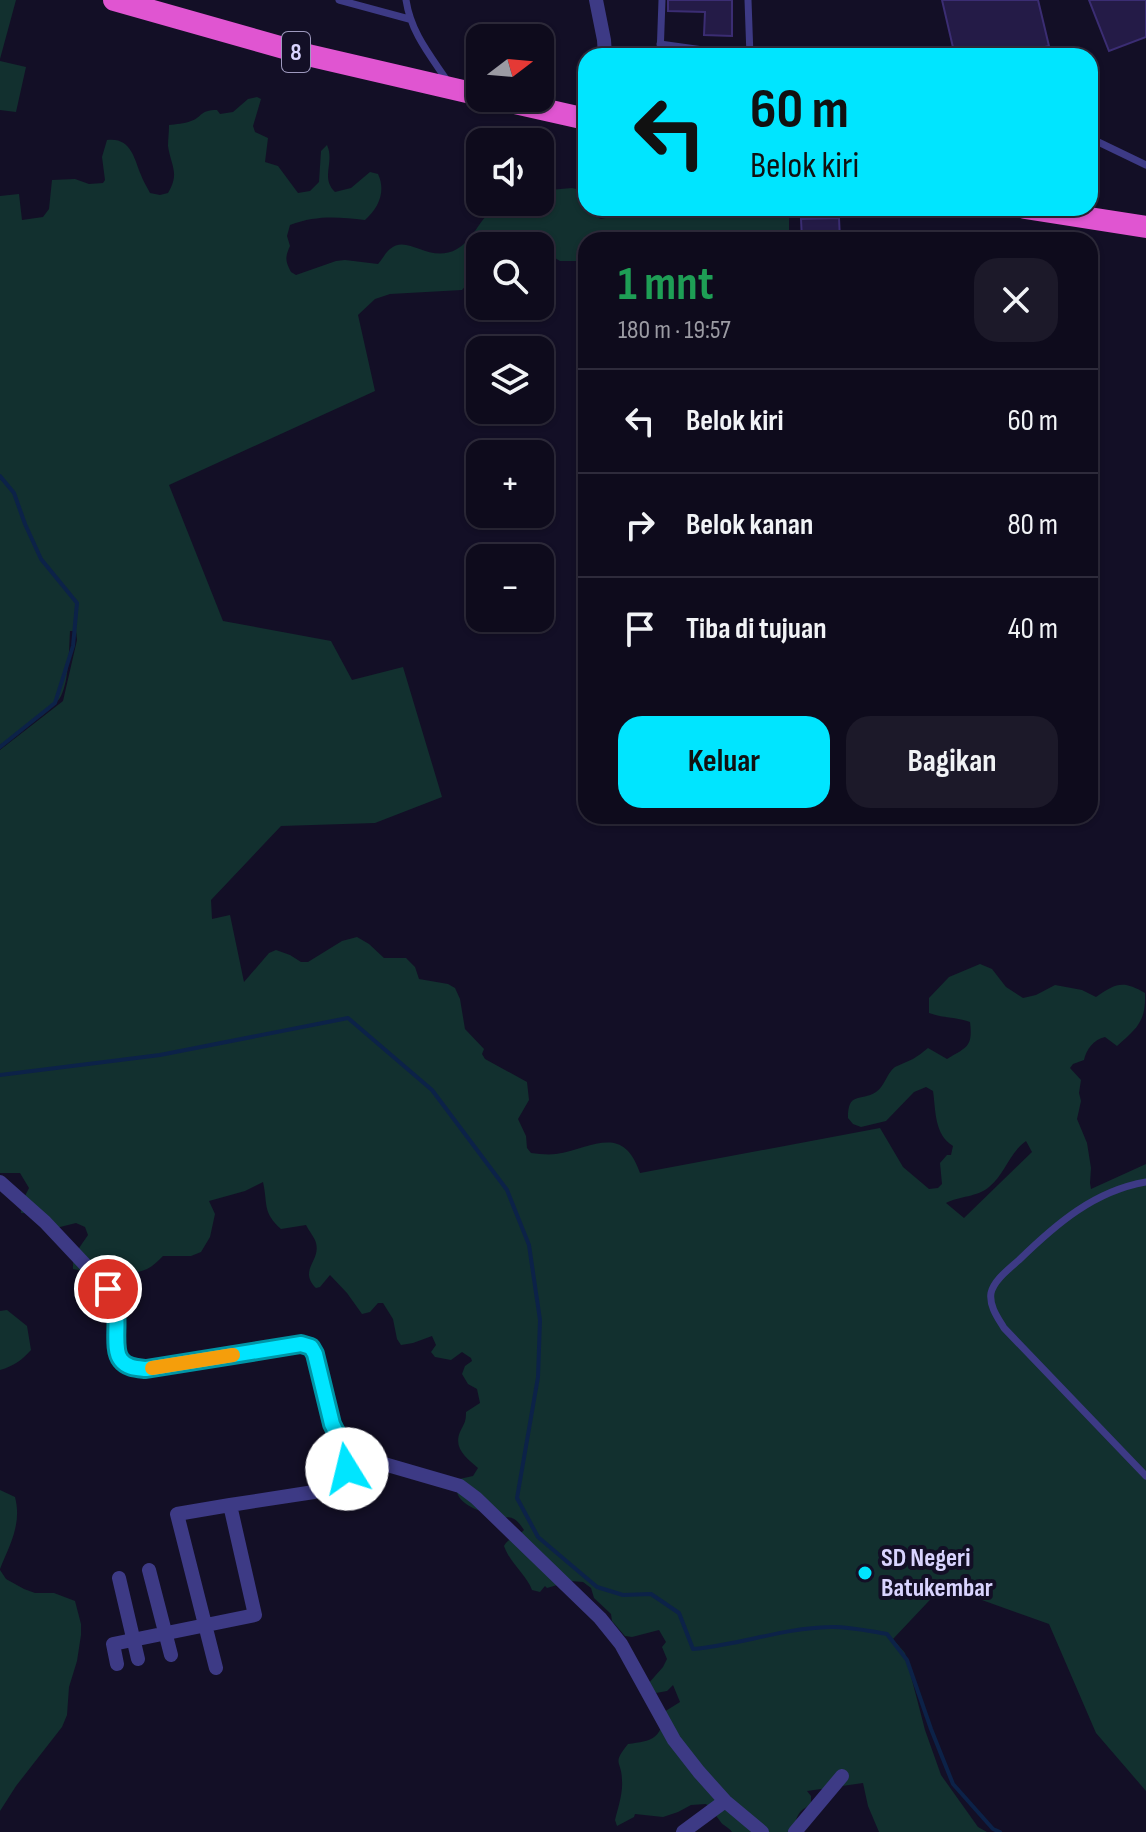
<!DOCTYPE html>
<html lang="id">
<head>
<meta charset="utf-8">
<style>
	body { margin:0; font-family:"Sofia Sans Condensed",sans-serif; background:#1c1929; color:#f1f3f6; height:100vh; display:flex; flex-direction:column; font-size:30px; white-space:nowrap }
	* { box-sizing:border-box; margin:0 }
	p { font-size:26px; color:#9b9ba3 }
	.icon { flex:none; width:44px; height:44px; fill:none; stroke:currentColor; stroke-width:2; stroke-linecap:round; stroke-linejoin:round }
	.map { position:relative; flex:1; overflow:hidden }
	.details { position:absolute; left:578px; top:232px; width:520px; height:592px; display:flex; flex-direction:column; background:#0e0b1c; border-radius:24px; box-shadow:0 2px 6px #0004,0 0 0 2px #2e2b3b }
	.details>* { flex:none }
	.top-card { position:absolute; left:578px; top:48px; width:520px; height:168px; border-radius:24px; box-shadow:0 2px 6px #0004,0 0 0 2px #2e2b3b; background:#00e5ff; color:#111; overflow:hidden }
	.needle { width:52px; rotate:74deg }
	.buttons { position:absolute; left:466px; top:24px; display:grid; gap:16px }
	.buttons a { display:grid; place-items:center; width:88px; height:88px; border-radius:16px; background:#0e0b1c; box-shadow:0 2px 6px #0004,0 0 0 2px #2e2b3b; font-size:40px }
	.pin { position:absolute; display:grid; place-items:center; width:68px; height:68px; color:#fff; margin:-34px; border:4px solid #fff; border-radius:50%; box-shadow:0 2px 8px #0007 }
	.me { position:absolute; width:88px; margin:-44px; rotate:351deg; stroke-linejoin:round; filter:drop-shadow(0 0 6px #0008) }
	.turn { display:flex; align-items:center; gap:28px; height:168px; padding:0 40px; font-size:36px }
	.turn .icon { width:104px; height:104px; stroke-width:2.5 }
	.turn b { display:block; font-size:56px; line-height:68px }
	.round { display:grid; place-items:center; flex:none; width:84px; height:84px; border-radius:24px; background:#1c1929 }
	.overview { display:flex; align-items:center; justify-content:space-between; height:136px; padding:0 40px }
	h1 { font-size:48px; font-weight:700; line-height:60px; color:#1e9e55 }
	.primary-button { display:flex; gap:16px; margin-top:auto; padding:16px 40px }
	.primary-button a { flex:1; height:92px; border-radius:24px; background:#00e5ff; color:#111; font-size:32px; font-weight:700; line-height:92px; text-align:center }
	.primary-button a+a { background:#1c1929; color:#f1f3f6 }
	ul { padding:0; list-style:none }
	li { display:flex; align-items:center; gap:24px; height:104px; padding:0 40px; border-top:2px solid #2e2b3b }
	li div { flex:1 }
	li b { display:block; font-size:30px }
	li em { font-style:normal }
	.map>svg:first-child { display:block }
</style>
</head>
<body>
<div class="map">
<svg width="1146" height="1832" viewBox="0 0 1146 1832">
	<rect width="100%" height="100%" fill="#130f26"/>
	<path fill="#12302f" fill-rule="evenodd" d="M0,0H16L0,59Z
		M0,61L26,67L16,112L0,110Z
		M257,97L261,99L253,126L255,132L268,138L265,162L278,166L298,193L310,191L319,182L321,151L327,145C335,163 320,177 335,192L351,188L370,172L378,174C386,191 379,208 365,220C338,217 317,215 290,225L287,236L290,246C285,257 285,261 291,272L296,275L336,261L345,260L378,264C382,260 385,253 390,249C408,233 429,265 457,249C469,242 474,232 482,221C487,214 494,208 500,202H540V179L542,185L549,190L572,188L585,191L586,208H594L597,217L601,219L628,213L647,218H667L680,208H786L789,218V240H586V261H560L548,254H540V246H480V279L469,282L462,290L390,294L375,299L358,315L375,391L169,485L223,621L331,641L352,680L403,667L442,797L375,823L281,826L211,900L212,919L230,915L244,982L269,953L276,950L290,955L301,962H308L342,941L357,937L369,944L384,958H406L415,967L419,979L448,984L455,988L460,999L465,1029L484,1049L482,1054L485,1059L527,1082L529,1100L518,1119L526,1136L527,1148L531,1153C539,1154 548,1155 556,1154C593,1148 623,1123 640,1173L880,1128L903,1167L929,1189L938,1188L942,1184L940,1163L947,1155H951L953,1146C934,1134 936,1111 933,1091L926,1087L914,1092L886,1121L861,1127L853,1124L848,1118C848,1091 860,1102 876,1092C885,1086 886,1074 895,1067C901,1064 907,1062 913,1059C918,1056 923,1052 928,1048L947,1059C967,1047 973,1047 970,1022C956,1017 942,1018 929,1013V998L949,977L980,964L992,969L1006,987L1023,998L1036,995L1055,985L1082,990L1096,997C1116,983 1123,980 1145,993C1146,1022 1137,1028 1117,1046L1105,1037C1094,1039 1086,1050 1084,1060L1073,1064L1070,1068L1081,1080L1079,1093L1081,1101L1077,1119L1087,1143L1091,1168L1090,1183L1091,1189L1146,1164V1791L1096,1733L1049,1624L943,1586L893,1639L905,1653L925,1730L941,1775L978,1827L987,1832H879L868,1806L863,1783L807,1791L811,1796V1805C798,1810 795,1818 795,1832H732C729,1827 723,1826 720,1821C714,1813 714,1811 706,1804L691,1805L678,1812L663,1817L635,1814L634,1817L617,1826L615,1820C618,1808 623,1793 622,1781C622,1760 611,1765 628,1744C652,1741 662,1739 664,1712L680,1702L673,1685L667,1691L656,1693L648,1684L663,1667L667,1659L662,1647L666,1642L659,1630L632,1637L625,1636L612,1621L611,1614L594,1598L591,1588L583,1582L571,1581L547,1588L545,1586L540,1592L532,1590C526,1574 511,1565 504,1546C508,1538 518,1537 524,1530C513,1513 508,1517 490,1520L488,1514C471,1508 454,1502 455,1480L473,1476L478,1468C467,1458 453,1449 460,1432C464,1423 466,1423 466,1412L480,1403L477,1389L468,1384L462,1374L465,1366L472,1361L471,1358L462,1352L451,1360L435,1357L431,1352L436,1345L432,1336L413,1343L401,1345L397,1339L393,1319L383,1303H378L370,1312L362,1314L347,1293L330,1275L320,1287L316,1288C298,1270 321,1261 316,1243C315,1238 309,1231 306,1225L281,1229C262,1212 268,1204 263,1182L245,1191L209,1201L215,1214L210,1237L201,1252L191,1256H163C158,1261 153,1266 147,1269C126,1278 95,1273 73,1269C72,1255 81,1246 88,1235L85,1227L76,1223L56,1228L42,1214L21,1213V1204L29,1188L20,1173H0V750L63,701L77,640L76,631H70C69,649 69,680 61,696C52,713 16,733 0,745V479L2,481L3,479L0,474V196L19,194L22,220L43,217L49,209L52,180L75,179L89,184L103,183L105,180L102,157L107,140C131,137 134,158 141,175C143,181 147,187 150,193L160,195L168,193C180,173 171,166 168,146C168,140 169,132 169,125C176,124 184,124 191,121C203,117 199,110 217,110L220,114L233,112L248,99ZM1026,1141L1032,1152L964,1218L946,1203C959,1196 978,1197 989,1187C1005,1174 1009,1153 1026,1141Z
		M7,1310L27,1326L31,1350C22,1360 14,1366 0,1370V1311Z
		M0,1490L15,1497C22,1524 10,1544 0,1569Z
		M0,1570L6,1579L24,1589L35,1593H54L75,1601L81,1624V1635L77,1661L69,1687L67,1715L62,1727L16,1786L0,1811Z"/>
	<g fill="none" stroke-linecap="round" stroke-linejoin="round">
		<path stroke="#0c2248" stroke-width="4" d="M0,476L14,493L25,524L41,559L77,603L73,646L55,703L0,747
			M0,1075L160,1055L348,1018L432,1090L507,1190L529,1245L540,1320L538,1377L517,1498L538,1537L597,1587L623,1595L651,1594L679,1613L693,1649C739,1645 783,1628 830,1627C848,1626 868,1631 887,1634L907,1660L931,1729L953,1784L993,1829L1000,1832"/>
	</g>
	<path fill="#241b47" stroke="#3b2d73" stroke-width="2" d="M668,0H732V36L704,35L705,12L668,11Z
		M942,0H1038L1049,46L1006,56H955Z
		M1089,0H1146V37L1109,51Z
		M839,218L840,240H802L801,219Z"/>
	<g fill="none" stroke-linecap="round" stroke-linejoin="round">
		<path stroke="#3d3a85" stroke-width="7" d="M339,0L409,19
			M406,0C411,33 430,55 448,82
			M748,0L750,56
			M660,44L746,56
			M660,56L662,0
			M1090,138L1146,165
			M1146,1182C1094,1191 1056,1224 1019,1260C1009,1269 994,1280 991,1293C989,1306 998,1318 1004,1328L1146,1476"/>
		<path stroke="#3d3a85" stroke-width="14" d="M596,0L604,40L605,56
			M0,1182L45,1222L108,1289C112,1297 115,1305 116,1314C118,1330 111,1355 126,1365C132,1368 139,1368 146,1369L301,1344L311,1347L315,1354L332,1424C339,1439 346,1448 360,1457L460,1486L476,1498L600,1618L621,1644L674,1740L699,1772L725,1801L762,1832
			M149,1570L171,1655
			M119,1578L138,1659
			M117,1664L113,1644L255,1615L230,1505L314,1492L334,1479L360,1457
			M216,1668L177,1514L230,1505
			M683,1832L725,1801
			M795,1832L842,1776"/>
		<path stroke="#e055d1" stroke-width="22" d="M114,0L312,56L480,95
			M493,98L586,119
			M1025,208L1146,227"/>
	</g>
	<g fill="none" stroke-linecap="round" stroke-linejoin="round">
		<defs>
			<path id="route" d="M108,1289C112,1297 115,1305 116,1314C118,1326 113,1351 121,1360C127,1368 137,1368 146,1369L301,1344L311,1347L315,1354L332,1424C339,1439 346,1448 360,1457L347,1469"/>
		</defs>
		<use href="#route" stroke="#0095a6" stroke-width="20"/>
		<use href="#route" stroke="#00e5ff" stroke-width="14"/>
		<path stroke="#f59e0b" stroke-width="14" d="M152,1368L233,1355"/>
	</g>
	<circle fill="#00e5ff" stroke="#130f26" stroke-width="3" cx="865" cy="1573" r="8"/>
	<g text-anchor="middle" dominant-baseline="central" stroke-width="8" stroke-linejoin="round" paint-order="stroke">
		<rect fill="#130f26" stroke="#9e99be" stroke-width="2" x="282" y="32" width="28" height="40" rx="6"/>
		<g font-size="24" font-weight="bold" fill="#d9d4ff">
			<text x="296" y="52">8</text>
		</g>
		<g font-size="26" font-weight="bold" fill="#d9d4ff" stroke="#130f26" text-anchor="start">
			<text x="881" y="1558">SD Negeri<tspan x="881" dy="30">Batukembar</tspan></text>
		</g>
	</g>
</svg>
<div class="buttons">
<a><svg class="needle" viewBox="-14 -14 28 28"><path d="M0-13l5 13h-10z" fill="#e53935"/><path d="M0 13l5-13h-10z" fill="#9b9ba3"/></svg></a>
<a><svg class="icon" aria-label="sound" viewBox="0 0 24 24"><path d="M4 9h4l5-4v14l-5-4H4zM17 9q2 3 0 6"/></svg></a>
<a><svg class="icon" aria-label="search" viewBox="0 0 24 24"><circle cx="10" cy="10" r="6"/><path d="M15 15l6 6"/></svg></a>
<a><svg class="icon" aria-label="layers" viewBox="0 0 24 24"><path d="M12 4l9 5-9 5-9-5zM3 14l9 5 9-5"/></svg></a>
<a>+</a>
<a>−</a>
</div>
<div class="pin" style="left:108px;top:1289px;background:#d93025"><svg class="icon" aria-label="arrive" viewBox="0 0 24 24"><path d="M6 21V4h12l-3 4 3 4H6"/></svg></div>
<svg class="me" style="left:347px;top:1469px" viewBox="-20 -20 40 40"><circle r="19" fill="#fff"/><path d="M0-13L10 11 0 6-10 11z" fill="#00e5ff"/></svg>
<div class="top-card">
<div class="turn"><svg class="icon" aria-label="left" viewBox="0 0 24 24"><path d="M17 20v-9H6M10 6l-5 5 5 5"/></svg><div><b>60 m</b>Belok kiri</div></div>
</div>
<section class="details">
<div class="overview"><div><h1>1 mnt</h1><p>180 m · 19:57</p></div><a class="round"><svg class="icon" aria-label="close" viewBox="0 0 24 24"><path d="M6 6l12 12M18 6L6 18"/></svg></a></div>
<ul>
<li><svg class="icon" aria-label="left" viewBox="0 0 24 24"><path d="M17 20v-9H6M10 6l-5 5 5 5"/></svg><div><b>Belok kiri</b></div><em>60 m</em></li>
<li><svg class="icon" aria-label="right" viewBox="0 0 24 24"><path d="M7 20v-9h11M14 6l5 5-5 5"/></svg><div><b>Belok kanan</b></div><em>80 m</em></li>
<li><svg class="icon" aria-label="arrive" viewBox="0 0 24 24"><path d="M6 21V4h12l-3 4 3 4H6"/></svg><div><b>Tiba di tujuan</b></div><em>40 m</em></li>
</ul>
<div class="primary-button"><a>Keluar</a><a>Bagikan</a></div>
</section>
</div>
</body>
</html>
